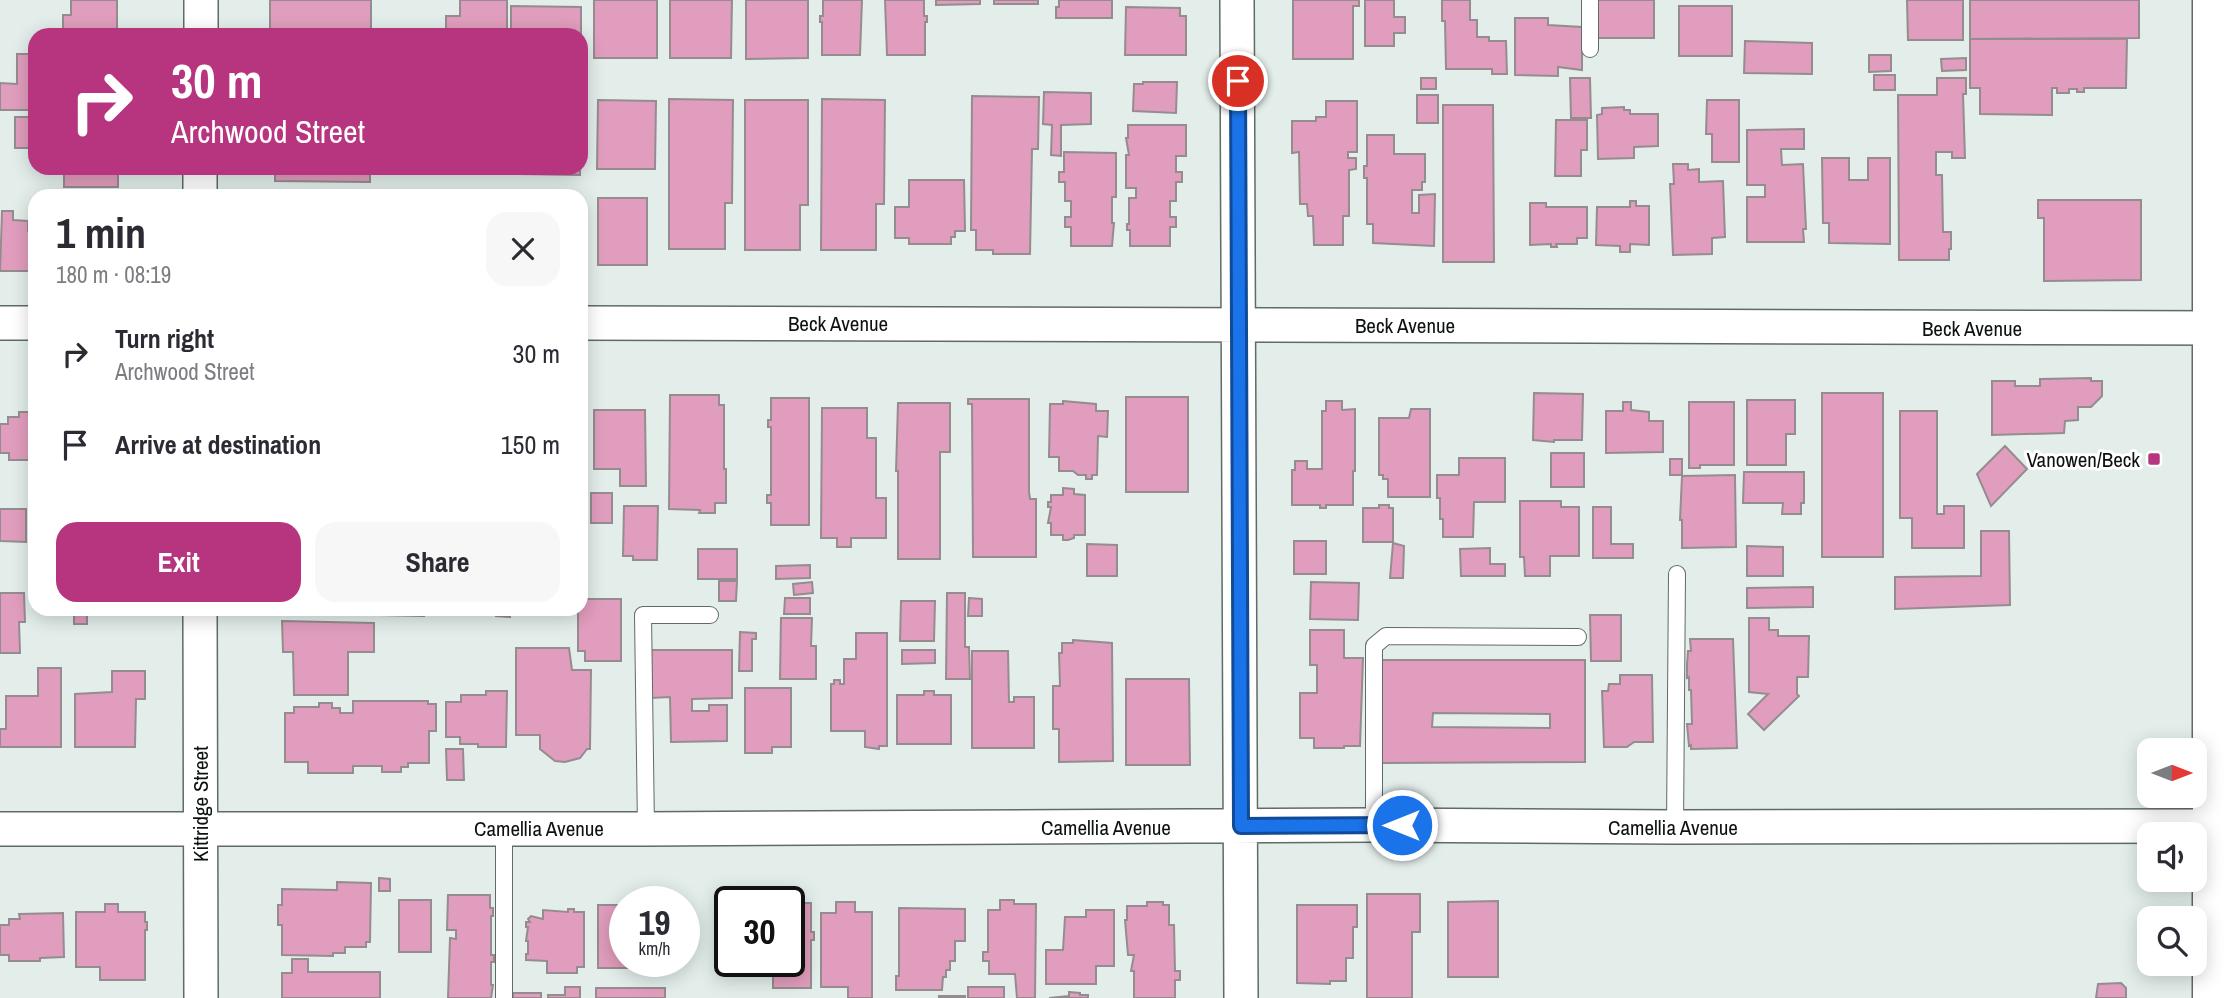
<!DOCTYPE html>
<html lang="en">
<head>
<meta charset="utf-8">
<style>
	body { margin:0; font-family:"Archivo Narrow",sans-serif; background:#f7f7f7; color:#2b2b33; height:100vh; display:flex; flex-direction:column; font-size:26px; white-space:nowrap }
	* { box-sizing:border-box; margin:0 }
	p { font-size:23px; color:#7c7c81 }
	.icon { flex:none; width:38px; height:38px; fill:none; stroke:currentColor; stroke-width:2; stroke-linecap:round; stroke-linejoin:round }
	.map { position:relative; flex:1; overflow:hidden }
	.drawer { position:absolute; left:28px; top:189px; width:560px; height:427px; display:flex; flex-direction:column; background:#fff; border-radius:21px; box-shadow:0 4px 18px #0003 }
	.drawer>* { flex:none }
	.banner { position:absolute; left:28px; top:28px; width:560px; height:147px; border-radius:21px; box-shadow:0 4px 18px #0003; background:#b7357f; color:#fff; overflow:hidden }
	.needle { width:46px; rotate:90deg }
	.controls { position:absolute; left:2137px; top:738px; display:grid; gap:14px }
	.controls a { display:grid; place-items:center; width:70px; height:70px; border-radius:14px; background:#fff; box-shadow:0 4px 18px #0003; font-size:35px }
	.speed { position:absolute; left:609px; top:886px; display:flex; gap:14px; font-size:35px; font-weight:700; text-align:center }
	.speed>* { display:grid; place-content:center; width:91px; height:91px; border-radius:50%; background:#fff; box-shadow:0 4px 18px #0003; line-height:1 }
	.speed small { font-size:18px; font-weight:400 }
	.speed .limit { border:4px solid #111; border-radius:10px; background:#fff; color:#111 }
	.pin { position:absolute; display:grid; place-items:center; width:60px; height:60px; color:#fff; margin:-30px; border:4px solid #fff; border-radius:50%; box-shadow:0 2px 7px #0007 }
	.me { position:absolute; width:77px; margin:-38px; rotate:270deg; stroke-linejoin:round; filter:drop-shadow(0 0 5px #0008) }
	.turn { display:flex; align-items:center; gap:24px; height:147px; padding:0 28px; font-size:32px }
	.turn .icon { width:91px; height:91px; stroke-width:2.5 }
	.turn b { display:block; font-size:49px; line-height:60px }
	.round { display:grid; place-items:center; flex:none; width:74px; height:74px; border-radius:21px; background:#f7f7f7 }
	.overview { display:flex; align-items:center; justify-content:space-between; height:119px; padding:0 28px }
	h1 { font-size:42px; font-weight:700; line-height:52px }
	.primary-button { display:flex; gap:14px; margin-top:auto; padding:14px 28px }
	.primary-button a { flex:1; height:80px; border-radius:21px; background:#b7357f; color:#fff; font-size:28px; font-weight:700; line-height:80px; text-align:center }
	.primary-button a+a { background:#f7f7f7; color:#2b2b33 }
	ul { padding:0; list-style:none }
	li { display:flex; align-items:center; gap:21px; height:91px; padding:0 28px }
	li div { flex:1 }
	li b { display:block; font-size:26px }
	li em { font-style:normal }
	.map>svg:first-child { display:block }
</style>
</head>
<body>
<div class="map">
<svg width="2229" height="998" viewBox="0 0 2229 998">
	<rect width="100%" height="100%" fill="#e3eeeb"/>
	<path fill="#e19dbd" stroke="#958c90" stroke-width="2" fill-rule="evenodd" d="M71,0H117V35H63V15H71Z
		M270,0H371V33L270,34Z
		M460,0H507V35H446V16H460Z
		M594,0H657V58H594Z
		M670,0H732L731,58H670Z
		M746,0H808V58L746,59Z
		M823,0H862L860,55H822V22H820V16H823Z
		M885,0H924V16H927V22H925V55H887Z
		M936,0H980V4L936,5Z
		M994,0H1038V4H994Z
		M1059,0H1112V18H1056V7H1059Z
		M1293,0H1359V6H1353V59H1293Z
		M1365,0H1394V17H1405V33H1394V46H1365Z
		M1442,0H1470V20H1477V37H1489V41H1506L1507,74H1492V69H1446L1445,21H1442Z
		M1595,0H1654V38H1595Z
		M1907,0H1963V40H1908Z
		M1970,0H2139V38L1970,39Z
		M511,6L581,7V35H511Z
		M1679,6H1732V56H1679Z
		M1126,7L1180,8V16H1186V55H1125Z
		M1515,18H1548V25L1582,27V70L1558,67V76L1515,75Z
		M1970,39H2127L2126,88H2084V92H2077V89H2069V93H2057V88H2052V115L1980,114V88H1970Z
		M1745,41L1812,43V74L1744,73Z
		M33,52H35V110H0V83L17,84V54H33Z
		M1869,55H1891V71L1869,72Z
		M1966,58V70L1942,71L1941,59Z
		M1874,75H1895V90H1874Z
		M1421,78H1436V89H1421Z
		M1570,78H1590L1591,118H1571Z
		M1937,78H1966V94H1963L1965,158H1952V152H1936V175H1942L1943,232H1951V249H1949V260H1899L1898,95H1937Z
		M1143,82H1177L1176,113L1133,111L1134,84H1143Z
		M1044,92L1091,93V124L1061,125V156L1051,155L1052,125L1043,124Z
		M1417,95H1438V123H1417Z
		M972,96L1039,97L1038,149H1032L1030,254H993V250H976V230H971Z
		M669,99L733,100L732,203H725V249H669Z
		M822,99L885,100L884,204H876V250H821Z
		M598,100L656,101L655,169H597Z
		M745,100H808V205H800V250H745Z
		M1707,100H1739V162H1712V134H1706Z
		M1326,101H1357V152H1348V158H1356V169L1349,170V216H1343V245H1314L1313,216H1308L1307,204H1300L1299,152L1292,153V121H1316V117H1326Z
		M1443,105H1493L1494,262H1443Z
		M1624,107V110H1630V114H1658V146L1634,147V158L1598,159L1597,115L1602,114V108Z
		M15,117H35V148H15Z
		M1556,120H1587V150H1581V176H1555Z
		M1128,125H1186V156H1176V172H1182V182H1176V201H1170V217H1176V227H1170V246H1130V230H1127V224H1129V198H1136V188H1126V155H1129L1126,138H1128Z
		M1804,129V149H1781L1782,165L1803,164L1806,229H1803L1804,242H1747V197H1765V185H1747V130Z
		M1367,135H1394V154H1425V182H1422V190H1412V213H1419V195L1435,194L1434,246L1373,243V224H1367V178H1364V166H1367Z
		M1064,152L1116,153V197H1112V223H1114L1112,246H1071V227H1065V217H1071V201H1065V182H1059V172H1064Z
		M1822,158H1849V180H1868V158H1890V244L1829,243V223H1823Z
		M1673,164H1688V170L1699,169V182L1723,181L1725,237L1712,238V254L1673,255L1670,184H1674Z
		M64,168H118V187H64Z
		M275,168H370V182L275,181Z
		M444,168H504V174L444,173Z
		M520,168H580V175L520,174Z
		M909,180H964L965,231H955V237H951V244H909V238H895V207H909Z
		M455,191H505V196H455Z
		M521,192H570V196H521Z
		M598,198H647V265H598Z
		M2038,200H2141V280L2044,281V218H2038Z
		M1630,201H1636V206H1649V245L1630,244V252H1620V246L1596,245L1597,207H1630Z
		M1530,203H1546V207H1587V238H1577V244H1556L1557,247H1551V244L1530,245Z
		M2,211H13V220L28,221V231H35V262H29V271H0Z
		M2091,378V381H2102V396L2091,407H2078V420L2065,421L2064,433L1992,435V381H2015V386H2040V379Z
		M1534,393L1583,394L1582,440H1554V442L1533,440Z
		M1822,393H1883V557H1822Z
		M670,395H719V405H724V469H726V503H715V513H699L700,510L669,509Z
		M1126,397H1188V492H1126Z
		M771,398H809V525H771V503H767V495H771V427H768V420H771Z
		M968,399H1029V492L1030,499H1036V557H973L972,404H968Z
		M1747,400H1795V434H1786V465H1747Z
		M1063,401L1096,404V411H1108L1107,437L1098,436L1097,475H1092V479H1086V475H1078L1073,471H1059V457H1049L1050,404H1063Z
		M1326,401H1342V410L1355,409V471H1353V505H1326V508H1320V505H1292V470H1295V461H1307V469H1322V411H1326Z
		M1623,402H1631V410L1649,412V421H1663V452L1606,453V411H1623Z
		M1689,402H1734V465H1700V468H1689Z
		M898,403H950V452H940V559H898V471H896Z
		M822,408H867V438H876V498H886V538H851V547H837V538H821Z
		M1411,409H1430V497H1388V479H1383V475H1379V418H1409Z
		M594,410H645L646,486H620V469H594Z
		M1900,411H1937V514H1944V506H1964V548H1912V518H1900Z
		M19,412H35V460H9V453H0V424H8V417H19Z
		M2005,446L2027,469L1991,506L1977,474Z
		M1551,453H1584V487H1551Z
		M1459,458H1505V502H1474L1473,537H1443V519H1440V498H1437V475H1459Z
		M1670,459H1682V475H1670Z
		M1744,472H1804V503H1801V514H1782L1783,503H1743Z
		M1735,475L1736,547L1682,548V520H1680L1682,476Z
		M1063,488L1074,489V494L1085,495V535H1074V538L1068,540H1063V535H1051V523H1048L1051,507H1048V502H1051V495H1063Z
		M591,493H612V523H591Z
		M1520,501H1561V507H1579V556H1550V576H1525L1524,557H1520Z
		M1379,505H1389V508H1393V542H1363V508H1379Z
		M624,506H658L657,560H633V556H623Z
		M1593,507H1611V544H1633V558H1593Z
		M0,509H26V542L0,541Z
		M1981,531H2009L2010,605L1895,609V577L1981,576Z
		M1294,541H1326V574H1294Z
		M1393,543L1404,546L1403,578H1390Z
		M1087,544L1117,545V576H1087Z
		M1747,546L1783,547V576H1747Z
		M1490,548V564H1505V576H1461L1460,549Z
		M698,549H737V579H698Z
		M810,565V578L776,579V566Z
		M719,581H737L736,601H719Z
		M812,582L813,593L794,595L793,584Z
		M1311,582L1359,583L1358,620L1310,619Z
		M1813,587V607L1747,608V588Z
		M0,593H24L25,622H19L20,653H0Z
		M947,593H965V647H969L970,679H946Z
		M785,598H810V614H784Z
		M969,598L982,599V616H968Z
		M581,599H621V661H585V651H578V609H581Z
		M901,601H935L934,641H900Z
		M380,609H424V616L380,615Z
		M496,609H510V617L496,616Z
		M74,611H87V624H74Z
		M1590,615H1621V661H1591Z
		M781,618H812L811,646H816V679H780Z
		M1749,618H1769V630H1778V636H1809L1808,677H1797V694L1799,696L1764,730L1748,714L1768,694L1749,692Z
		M282,621L374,623V652H348V695H294L293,652H283Z
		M1310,630H1344V658H1363L1360,746H1344V748H1314V738H1300V693H1317V665H1310Z
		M740,632L756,633V639H752V671H739Z
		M856,633H887V746H879V749L865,747V731H831V684H834V680H840V684H844V659H856Z
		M1690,639H1733L1737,748L1691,749V745L1689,746L1687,724H1692L1691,690H1689V677L1687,678V664L1688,651H1691Z
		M1073,640L1112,643L1113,761L1059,762V729H1053V686H1060L1059,653H1062V643H1073Z
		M516,648H569L572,670H591L590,749H587L580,758L565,762L555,761L540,749V735H516Z
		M650,650H732V698L692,699V711H709V705H727V741L671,742L670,697L651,698Z
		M902,650H935V663L902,664Z
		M972,651H1008L1009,702H1014V697H1034V748H972Z
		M1381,660H1585V762L1382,763ZM1433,713L1550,714V728L1432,727Z
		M38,668H61V747H0V729H6V696H38Z
		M112,671H145V699H136L135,747H75V694L112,692Z
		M1620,675H1652L1653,742H1634L1627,747H1604L1602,691H1608L1609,684H1620Z
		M1126,679H1189L1190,765H1126Z
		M745,688H791V747H772V753H745Z
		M486,691H507L506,747H478V744H460V737H446V702H461V695H486Z
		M924,691H934V695H951V744H897V695H924Z
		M353,701H428V704H436V731H429V763H408V767H401V772H382V766H353V773H308V762H285V713H294V707H319V703H332V708H340V713H353Z
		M446,749H463L464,780H447Z
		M379,878L390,879V891H379Z
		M337,882L371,883L370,942H366V947H345V953H333V956L282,955V925H278V905H282V889L337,890Z
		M1367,894H1420V932H1412V998H1367Z
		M448,895H490V908H493V916H491V955H494V962H491V985H493L491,998H448L450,938L456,939V930H447Z
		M399,900H431V952H399Z
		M1000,900H1014V904H1036L1035,998H1017L1015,974H989V961H983V952H988V910H1000Z
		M1498,901V977H1448V902Z
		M836,902H855V912H872V998H848V987H821V913H836Z
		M1147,902H1163V905H1169V925H1174L1175,971H1180V980H1175V998H1134V971H1131L1134,955H1128L1125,920H1127V906H1147Z
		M789,903H811V932H814V940H811V988H773V961H789Z
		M105,904H118V912H145V922H147V930H145V980H100V967H76V912H105Z
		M598,905H625V961H647V968H598Z
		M1297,905H1357V927H1353V958H1346V981H1330V984L1297,983Z
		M899,908L965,909V941H955V961H950V970H946V977H943L942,990H896V976H899Z
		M568,909H574V912H584V967H577V973H547V961L526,960V954H528V941H526L528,927H526V922H530L528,919L531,916L543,919V910L568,912Z
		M1086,910H1114V966H1096V984H1046V950H1063L1065,917H1086Z
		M63,913L64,957L40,958V961H9V955H0V925H9V919H20L19,914Z
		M292,959H308V972H380V998H282V973H292Z
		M2121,983L2126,988V998H2096L2098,984Z
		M565,987H580V998H548V995H565Z
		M968,987H1004V998H968Z
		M596,988H665V998H596Z
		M1069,992L1080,993V995H1088V998H1049L1069,996Z
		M513,993H541V998H513Z
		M939,996H965V998H939Z"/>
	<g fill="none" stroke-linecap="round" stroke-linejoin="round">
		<defs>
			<path id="lane" d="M1590,0V49
				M1374,825V646L1386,636L1578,637
				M1675,827L1677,574
				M504,828V998
				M646,829L643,615H710"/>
			<path id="street" d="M1237,0L1241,998
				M201,35V0
				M200,196V168
				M0,323H35
				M581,323L2229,328
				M200,609L201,998
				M0,829H646L1374,825L1675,827L2212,826"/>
			<path id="secondary" d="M2212,0V998"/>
		</defs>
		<use href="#lane" stroke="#606a67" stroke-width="18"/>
		<use href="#street" stroke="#606a67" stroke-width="36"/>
		<use href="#secondary" stroke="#606a67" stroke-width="41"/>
		<use href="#lane" stroke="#fff" stroke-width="16"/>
		<use href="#street" stroke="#fff" stroke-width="33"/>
		<use href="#secondary" stroke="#fff" stroke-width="38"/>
	</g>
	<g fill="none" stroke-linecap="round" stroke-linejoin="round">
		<defs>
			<path id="route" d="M1238,81L1241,826L1402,825"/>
		</defs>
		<use href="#route" stroke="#114b97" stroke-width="18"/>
		<use href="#route" stroke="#1a73e8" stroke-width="12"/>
	</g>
	<rect fill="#b7357f" stroke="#fff" stroke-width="2.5" x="2147" y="452" width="14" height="14" rx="3.5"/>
	<g text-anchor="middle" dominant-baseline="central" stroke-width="6" stroke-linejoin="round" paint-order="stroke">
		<g font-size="21" fill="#0d1110" stroke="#fff">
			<text x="838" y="323">Beck Avenue</text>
			<text x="1405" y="325">Beck Avenue</text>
			<text x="1972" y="328">Beck Avenue</text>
			<text transform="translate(200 804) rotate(-90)">Kittridge Street</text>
			<text x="1106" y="827">Camellia Avenue</text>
			<text x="1673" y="827">Camellia Avenue</text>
			<text x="539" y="828">Camellia Avenue</text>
		</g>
		<g font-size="21" fill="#0d1110" stroke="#fff" text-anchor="end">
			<text x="2140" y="459">Vanowen/Beck</text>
		</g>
	</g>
</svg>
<div class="controls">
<a><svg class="needle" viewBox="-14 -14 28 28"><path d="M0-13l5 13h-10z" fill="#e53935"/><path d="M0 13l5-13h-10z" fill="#7c7c81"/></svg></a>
<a><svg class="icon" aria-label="sound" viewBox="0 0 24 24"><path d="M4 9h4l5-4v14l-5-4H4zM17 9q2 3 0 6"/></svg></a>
<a><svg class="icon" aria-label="search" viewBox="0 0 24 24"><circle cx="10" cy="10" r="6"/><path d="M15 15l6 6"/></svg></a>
</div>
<div class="speed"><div>19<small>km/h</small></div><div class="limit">30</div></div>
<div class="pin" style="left:1238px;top:81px;background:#d93025"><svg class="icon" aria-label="arrive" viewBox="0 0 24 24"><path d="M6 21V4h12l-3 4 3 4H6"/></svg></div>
<svg class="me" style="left:1402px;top:825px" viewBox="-20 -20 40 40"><circle r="17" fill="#1a73e8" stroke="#fff" stroke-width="3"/><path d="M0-11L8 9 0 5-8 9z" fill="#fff"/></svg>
<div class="banner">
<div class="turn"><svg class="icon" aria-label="right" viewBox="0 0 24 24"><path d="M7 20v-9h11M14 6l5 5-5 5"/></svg><div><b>30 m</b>Archwood Street</div></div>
</div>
<section class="drawer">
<div class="overview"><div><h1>1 min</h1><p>180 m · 08:19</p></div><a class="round"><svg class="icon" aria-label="close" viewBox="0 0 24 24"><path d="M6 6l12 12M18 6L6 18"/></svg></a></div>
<ul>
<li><svg class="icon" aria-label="right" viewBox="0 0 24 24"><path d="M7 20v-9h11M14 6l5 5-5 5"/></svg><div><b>Turn right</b><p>Archwood Street</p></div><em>30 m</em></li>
<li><svg class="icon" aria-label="arrive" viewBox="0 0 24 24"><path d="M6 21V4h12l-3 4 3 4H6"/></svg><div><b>Arrive at destination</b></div><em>150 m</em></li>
</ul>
<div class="primary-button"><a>Exit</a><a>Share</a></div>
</section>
</div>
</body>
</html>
